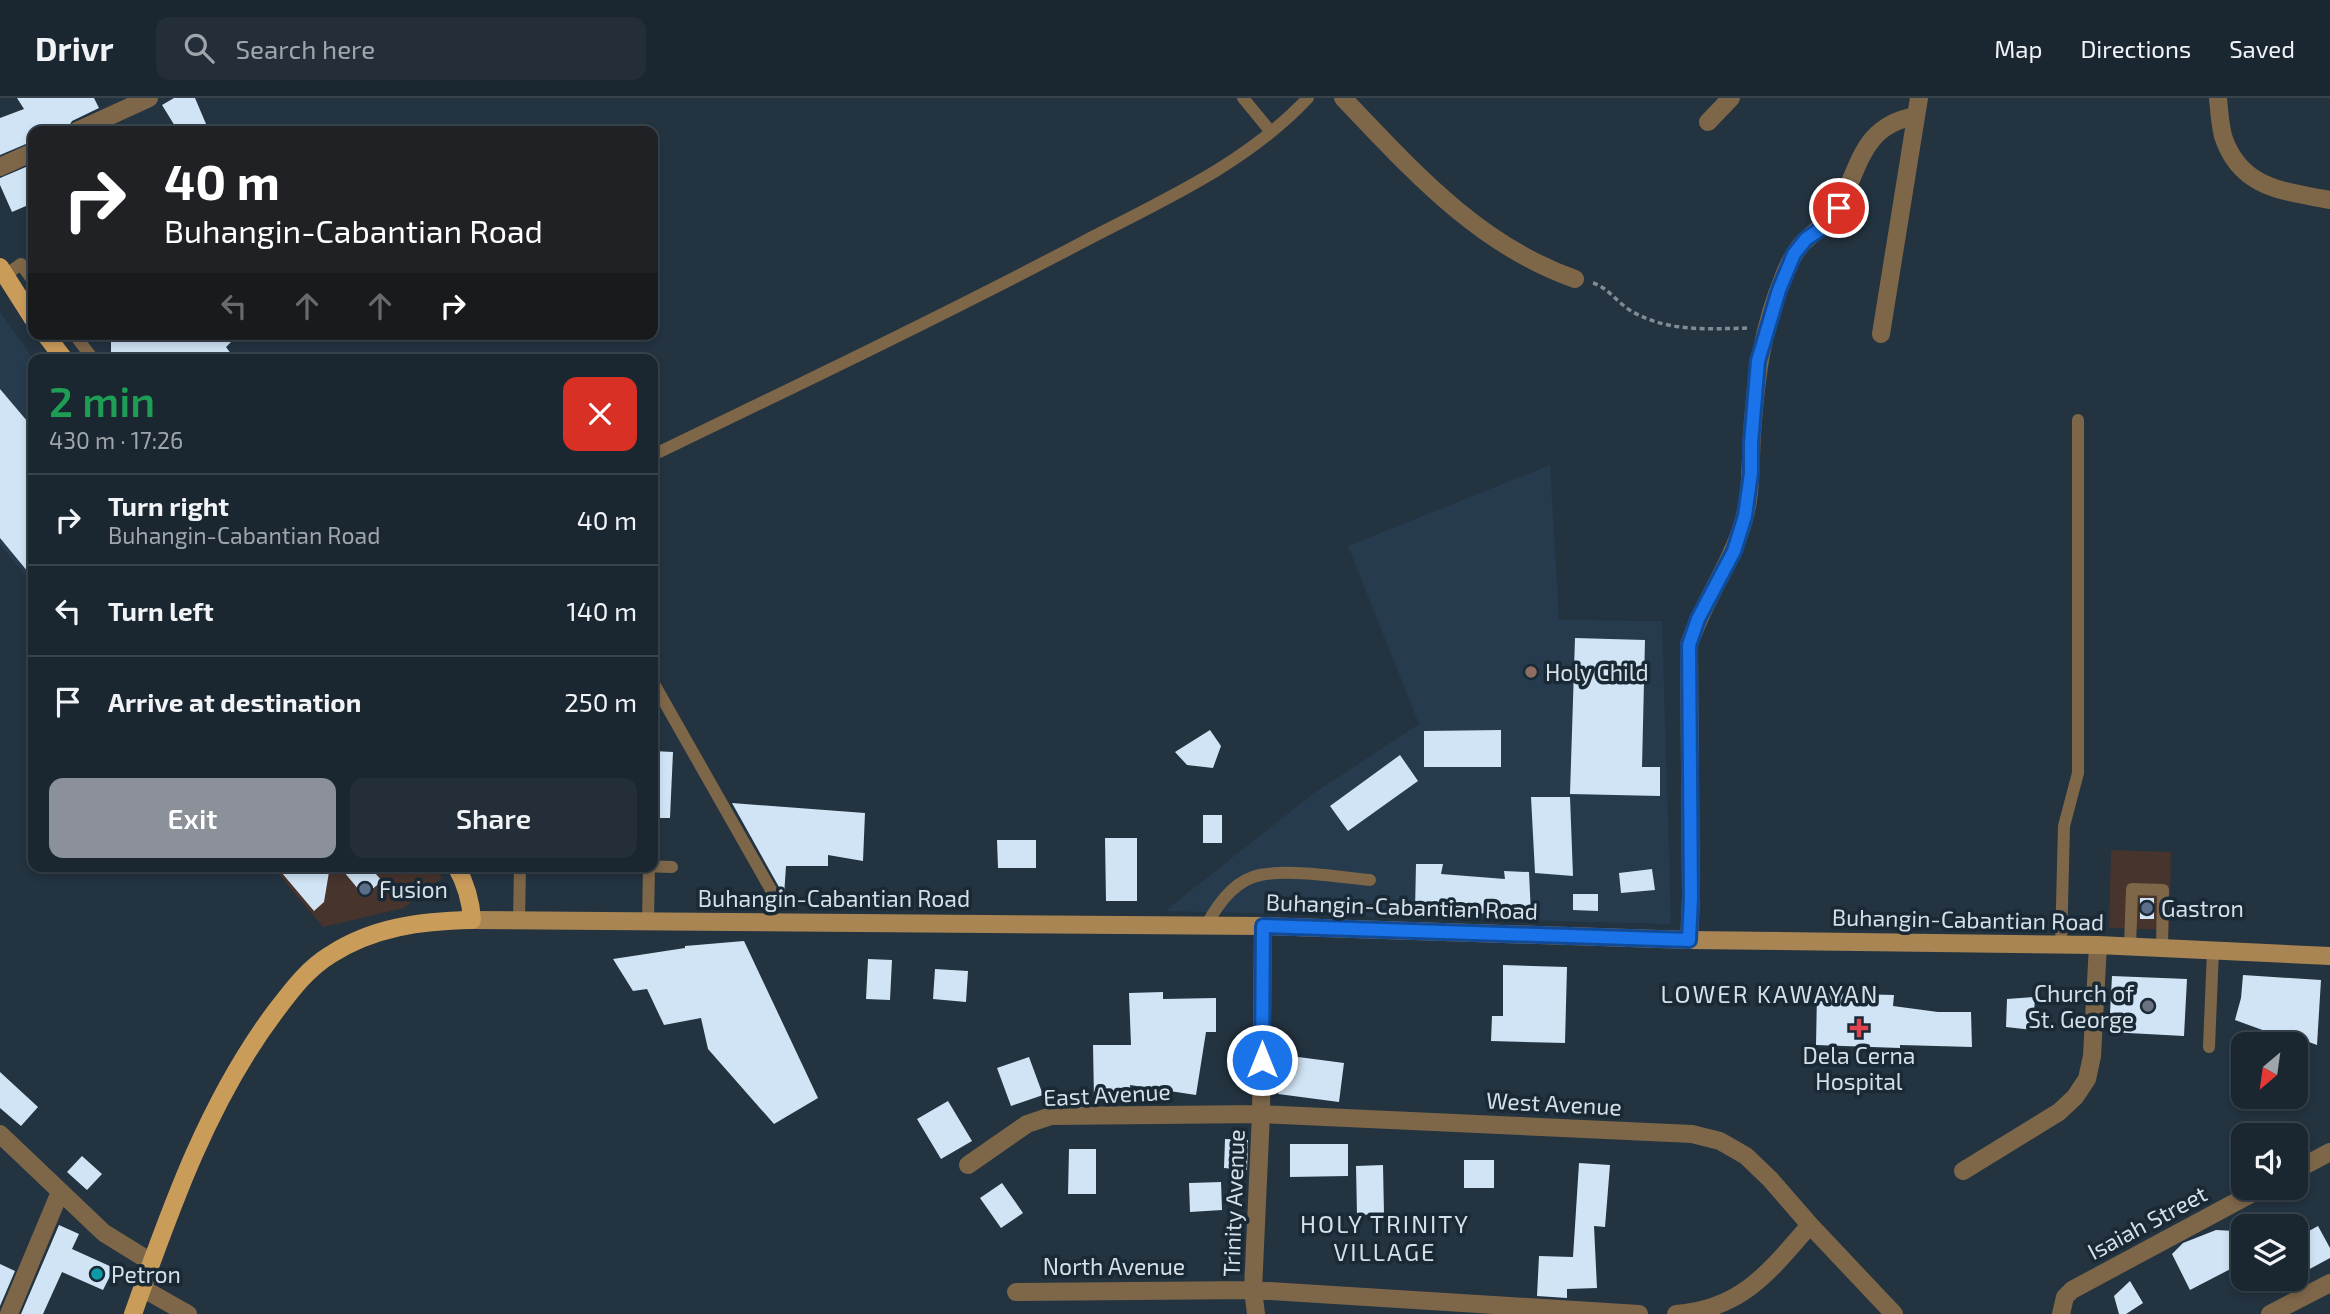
<!DOCTYPE html>
<html lang="en">
<head>
<meta charset="utf-8">
<style>
	body { margin:0; font-family:"Exo 2",sans-serif; background:#232e38; color:#f1f3f6; height:100vh; display:flex; flex-direction:column; font-size:26px; white-space:nowrap }
	* { box-sizing:border-box; margin:0 }
	p { font-size:23px; color:#9fa5ab }
	.icon { flex:none; width:38px; height:38px; fill:none; stroke:currentColor; stroke-width:2; stroke-linecap:round; stroke-linejoin:round }
	.map { position:relative; flex:1; overflow:hidden }
	.sheet { position:absolute; left:28px; top:256px; width:630px; height:518px; display:flex; flex-direction:column; background:#1a2630; border-radius:14px; box-shadow:0 4px 10px #0003,0 0 0 2px #38434c }
	.sheet>* { flex:none }
	.banner { position:absolute; left:28px; top:28px; width:630px; height:214px; border-radius:14px; box-shadow:0 4px 10px #0003,0 0 0 2px #38434c; background:#202124; color:#fff; overflow:hidden }
	.needle { width:46px; rotate:209deg }
	.fabs { position:absolute; left:2231px; top:934px; display:grid; gap:14px }
	.fabs a { display:grid; place-items:center; width:77px; height:77px; border-radius:14px; background:#1a2630; box-shadow:0 4px 10px #0003,0 0 0 2px #38434c; font-size:35px }
	.pin { position:absolute; display:grid; place-items:center; width:60px; height:60px; color:#fff; margin:-30px; border:4px solid #fff; border-radius:50%; box-shadow:0 2px 7px #0007 }
	.me { position:absolute; width:77px; margin:-38px; rotate:0deg; stroke-linejoin:round; filter:drop-shadow(0 0 5px #0008) }
	.turn { display:flex; align-items:center; gap:24px; height:147px; padding:0 21px; font-size:32px }
	.turn .icon { width:91px; height:91px; stroke-width:2.5 }
	.turn b { display:block; font-size:49px; line-height:60px }
	.lanes { display:flex; align-items:center; height:66px; padding:0 21px; background:#0003; justify-content:center; gap:35px; direction:ltr }
	.lanes .off { opacity:.35 }
	.round { display:grid; place-items:center; flex:none; width:74px; height:74px; border-radius:14px; background:#232e38 }
	.summary { display:flex; align-items:center; justify-content:space-between; height:119px; padding:0 21px }
	h1 { font-size:42px; font-weight:600; line-height:52px; color:#1e9e55 }
	.primary-button { display:flex; gap:14px; margin-top:auto; padding:14px 21px }
	.primary-button a { flex:1; height:80px; border-radius:14px; background:#8c9099; color:#fff; font-size:28px; font-weight:600; line-height:80px; text-align:center }
	.primary-button a+a { background:#232e38; color:#f1f3f6 }
	ul { padding:0; list-style:none }
	li { display:flex; align-items:center; gap:21px; height:91px; padding:0 21px; border-top:2px solid #38434c }
	li div { flex:1 }
	li b { display:block; font-size:26px }
	li em { font-style:normal }
	header { display:flex; align-items:center; gap:42px; box-sizing:border-box; height:98px; padding:0 35px; background:#1a2630; border-bottom:2px solid #38434c }
	header strong { font-size:33px }
	nav { display:flex; gap:38px; margin-inline-start:auto; font-size:24px }
	.search { width:490px; height:63px; background:#232e38; display:flex; align-items:center; gap:18px; box-sizing:border-box; padding:0 24px; border-radius:14px; color:#9fa5ab; font-size:26px }
	.map>svg:first-child { display:block }
</style>
</head>
<body>
<header>
<strong>Drivr</strong>
<div class="search"><svg class="icon" aria-label="search" viewBox="0 0 24 24"><circle cx="10" cy="10" r="6"/><path d="M15 15l6 6"/></svg>Search here</div>
<nav><a>Map</a><a>Directions</a><a>Saved</a></nav>
</header>
<div class="map">
<svg width="2330" height="1216" viewBox="0 0 2330 1216">
	<rect width="100%" height="100%" fill="#233340"/>
	<path fill="#47342d" d="M2111,752L2171,754L2169,832L2109,830Z
		M272,768H433L442,780L404,810L323,829Z"/>
	<path fill="#263c4e" d="M0,214L33,261V486L0,447Z
		M1550,367L1559,522L1662,523L1671,826L1165,813L1314,695L1419,626L1348,448Z"/>
	<path fill="#d0e4f5" d="M17,0H94L99,10L72,23L66,33H33V43L0,57V20L24,11Z
		M174,0H195L209,33H178L162,7Z
		M33,66V105L12,114L0,87V80Z
		M111,236H239L226,249L235,261H111Z
		M0,291L33,330V480L0,440Z
		M1575,540L1645,542L1642,669H1660V698L1570,696Z
		M1210,632L1221,648L1213,670L1187,667L1175,654Z
		M1501,632V669H1424V633Z
		M653,653L673,654L670,720H653Z
		M1400,657L1418,683L1348,733L1330,708Z
		M1531,699H1570L1573,778L1535,775Z
		M732,705L865,715L863,763L828,757V768H786L784,798Z
		M1203,717H1222V745H1203Z
		M1105,740H1137V803H1106Z
		M997,742H1036V770H998Z
		M1416,766H1443L1441,776L1505,781L1504,773L1529,774L1531,817L1415,813Z
		M276,768H330L324,804L314,813Z
		M339,768H369L382,783L364,798Z
		M1652,771L1655,792L1621,795L1619,775Z
		M1573,796H1598V813L1573,812Z
		M2140,800H2154V821H2140Z
		M744,843L818,1000L774,1026L708,951L701,920L664,927L647,891L633,893L613,861L685,850V848Z
		M868,861L892,862L890,902L866,901Z
		M1503,867L1567,869L1565,945L1491,943L1492,918H1503Z
		M935,871L968,873L966,904L933,901Z
		M2243,877L2321,882L2317,947L2276,932V937L2235,922L2241,900Z
		M2112,878L2187,881L2184,938L2109,934Z
		M1163,894V901L1216,900V934H1206L1196,997L1130,987L1131,1000L1094,1001L1093,947H1131L1129,895Z
		M1817,895L1894,897L1893,908L1938,914H1971L1972,949L1900,947V950L1816,947Z
		M2035,899L2033,932L2006,929L2007,901Z
		M1283,957L1344,965L1339,1004L1278,996Z
		M1029,959L1043,997L1011,1008L997,970Z
		M0,974L38,1009L21,1028L0,1010Z
		M948,1003L972,1043L941,1061L917,1021Z
		M1225,1041L1248,1042L1247,1072L1224,1070Z
		M1290,1046H1348V1078L1290,1079Z
		M1069,1051H1096V1096H1068Z
		M82,1058L102,1076L87,1092L67,1074Z
		M1464,1062H1494V1090H1464Z
		M1579,1065L1610,1067L1605,1129L1594,1128L1597,1190L1567,1191V1200L1537,1198L1539,1158L1573,1159Z
		M1383,1067L1384,1116L1357,1117L1356,1068Z
		M1221,1084L1222,1112L1190,1114L1189,1085Z
		M1002,1085L1023,1115L1001,1130L980,1100Z
		M59,1127L79,1136L72,1151L114,1170L103,1192L62,1174L43,1216H21Z
		M2318,1128L2330,1150V1160L2306,1173L2296,1154V1140Z
		M2216,1132L2235,1133L2244,1153V1164L2190,1192L2172,1156L2183,1145Z
		M0,1166L15,1173L0,1208Z
		M2130,1183L2143,1205L2126,1216H2119L2114,1198Z"/>
	<g fill="none" stroke-linecap="round" stroke-linejoin="round">
		<path stroke="#7f8b96" stroke-width="3.5" stroke-dasharray="5 3.5" stroke-linecap="butt" d="M1593,185C1609,190 1618,206 1633,214C1669,234 1707,231 1747,230"/>
		<path stroke="#7e6749" stroke-width="12" d="M1243,0L1271,34
			M4,178L21,166L33,183
			M74,236L93,261
			M653,357C796,288 940,219 1081,145C1161,103 1245,67 1308,0
			M653,584L775,799
			M639,768L672,769
			M519,823L520,768
			M648,824L649,768
			M1206,828C1217,807 1235,782 1260,777C1291,771 1338,779 1370,782
			M2061,847L2064,728L2078,675V322
			M2130,849L2132,791L2163,792L2162,850
			M2209,949L2213,852"/>
		<path stroke="#7e6749" stroke-width="18" d="M1343,0C1412,72 1478,147 1575,181
			M2218,0C2219,12 2220,26 2223,38C2240,91 2284,93 2330,102
			M1708,24L1731,0
			M77,33L149,0
			M0,69L33,54
			M1881,236L1919,0
			M1689,842L1691,800L1689,547C1703,503 1732,466 1744,421C1752,393 1750,364 1752,336C1756,278 1762,230 1785,175C1790,163 1797,149 1808,140C1820,129 1832,121 1840,106C1861,65 1863,28 1915,18
			M0,1036L104,1135L151,1164
			M968,1067L1027,1026L1051,1018L1261,1016L1692,1036L1720,1043L1746,1058L1770,1081L1810,1127L1894,1216
			M2296,1072L2330,1054
			M1963,1073L2059,1014L2075,999L2087,981L2092,958L2098,847
			M142,1190L188,1216
			M1016,1194L1253,1192L1639,1216
			M9,1216L60,1094
			M1256,1216L1253,1192L1261,1016L1263,828
			M1676,1216C1742,1211 1770,1173 1810,1127
			M2061,1216L2065,1199L2072,1192L2262,1090
			M2270,1216L2330,1185"/>
		<path stroke="#a98553" stroke-width="18" d="M472,822L1263,828L1689,842L2098,847L2330,858"/>
		<path stroke="#ca9c5a" stroke-width="18" d="M0,169L33,221
			M45,236L64,261
			M133,1216C170,1112 208,1003 275,914C291,893 307,871 330,857C373,829 421,823 472,822C471,802 466,786 456,768"/>
	</g>
	<g fill="none" stroke-linecap="round" stroke-linejoin="round">
		<defs>
			<path id="route" d="M1262,962L1263,828L1689,842L1691,800L1689,547L1698,521L1734,453L1745,418L1751,375V345L1758,263L1779,192L1794,156L1806,141L1826,127L1839,110"/>
		</defs>
		<use href="#route" stroke="#114b97" stroke-width="18"/>
		<use href="#route" stroke="#1a73e8" stroke-width="12"/>
	</g>
	<circle fill="#8d6e63" stroke="#192936" stroke-width="2.5" cx="1531" cy="574" r="7"/>
	<g fill="#5c6f8a" stroke="#192936" stroke-width="2.5">
		<circle cx="365" cy="791" r="7"/>
		<circle cx="2147" cy="810" r="7"/>
	</g>
	<circle fill="#6b7280" stroke="#192936" stroke-width="2.5" cx="2148" cy="908" r="7"/>
	<path fill="#e0444e" stroke="#192936" stroke-width="2.5" d="M1855.5 919.5h7v7h7v7h-7v7h-7v-7h-7v-7h7z"/>
	<circle fill="#0f9aa8" stroke="#192936" stroke-width="2.5" cx="97" cy="1176" r="7"/>
	<g text-anchor="middle" dominant-baseline="central" stroke-width="7" stroke-linejoin="round" paint-order="stroke">
		<g font-size="23" fill="#d5dfe7" stroke="#192936" text-anchor="start">
			<text x="1545" y="574">Holy Child</text>
			<text x="379" y="791">Fusion</text>
			<text x="2161" y="810">Gastron</text>
			<text x="2134" y="895" text-anchor="end">Church of<tspan x="2134" dy="26">St. George</tspan></text>
			<text x="1859" y="957" text-anchor="middle">Dela Cerna<tspan x="1859" dy="26">Hospital</tspan></text>
			<text x="111" y="1176">Petron</text>
		</g>
		<g font-size="23" fill="#d5dfe7" stroke="#192936">
			<text x="834" y="800">Buhangin-Cabantian Road</text>
			<text transform="translate(1402 808) rotate(2)">Buhangin-Cabantian Road</text>
			<text transform="translate(1968 821) rotate(1)">Buhangin-Cabantian Road</text>
			<text transform="translate(1107 996) rotate(-3)">East Avenue</text>
			<text transform="translate(1554 1005) rotate(3)">West Avenue</text>
			<text transform="translate(1233 1105) rotate(-88)">Trinity Avenue</text>
			<text transform="translate(2147 1124) rotate(-28)">Isaiah Street</text>
			<text x="1114" y="1168">North Avenue</text>
		</g>
		<g font-size="24" letter-spacing="2" fill="#d5dfe7" stroke="#192936">
			<text x="1770" y="895">LOWER KAWAYAN</text>
			<text x="1385" y="1125">HOLY TRINITY<tspan x="1385" dy="28">VILLAGE</tspan></text>
		</g>
	</g>
</svg>
<div class="fabs">
<a><svg class="needle" viewBox="-14 -14 28 28"><path d="M0-13l5 13h-10z" fill="#e53935"/><path d="M0 13l5-13h-10z" fill="#9fa5ab"/></svg></a>
<a><svg class="icon" aria-label="sound" viewBox="0 0 24 24"><path d="M4 9h4l5-4v14l-5-4H4zM17 9q2 3 0 6"/></svg></a>
<a><svg class="icon" aria-label="layers" viewBox="0 0 24 24"><path d="M12 4l9 5-9 5-9-5zM3 14l9 5 9-5"/></svg></a>
</div>
<div class="pin" style="left:1839px;top:110px;background:#d93025"><svg class="icon" aria-label="arrive" viewBox="0 0 24 24"><path d="M6 21V4h12l-3 4 3 4H6"/></svg></div>
<svg class="me" style="left:1262px;top:962px" viewBox="-20 -20 40 40"><circle r="17" fill="#1a73e8" stroke="#fff" stroke-width="3"/><path d="M0-11L8 9 0 5-8 9z" fill="#fff"/></svg>
<div class="banner">
<div class="turn"><svg class="icon" aria-label="right" viewBox="0 0 24 24"><path d="M7 20v-9h11M14 6l5 5-5 5"/></svg><div><b>40 m</b>Buhangin-Cabantian Road</div></div>
<div class="lanes"><svg class="icon off" aria-label="left" viewBox="0 0 24 24"><path d="M17 20v-9H6M10 6l-5 5 5 5"/></svg><svg class="icon off" aria-label="ahead" viewBox="0 0 24 24"><path d="M12 20V5M6 11l6-6 6 6"/></svg><svg class="icon off" aria-label="ahead" viewBox="0 0 24 24"><path d="M12 20V5M6 11l6-6 6 6"/></svg><svg class="icon" aria-label="right" viewBox="0 0 24 24"><path d="M7 20v-9h11M14 6l5 5-5 5"/></svg></div>
</div>
<section class="sheet">
<div class="summary"><div><h1>2 min</h1><p>430 m · 17:26</p></div><a class="round" style="background:#d93025;color:#fff"><svg class="icon" aria-label="close" viewBox="0 0 24 24"><path d="M6 6l12 12M18 6L6 18"/></svg></a></div>
<ul>
<li><svg class="icon" aria-label="right" viewBox="0 0 24 24"><path d="M7 20v-9h11M14 6l5 5-5 5"/></svg><div><b>Turn right</b><p>Buhangin-Cabantian Road</p></div><em>40 m</em></li>
<li><svg class="icon" aria-label="left" viewBox="0 0 24 24"><path d="M17 20v-9H6M10 6l-5 5 5 5"/></svg><div><b>Turn left</b></div><em>140 m</em></li>
<li><svg class="icon" aria-label="arrive" viewBox="0 0 24 24"><path d="M6 21V4h12l-3 4 3 4H6"/></svg><div><b>Arrive at destination</b></div><em>250 m</em></li>
</ul>
<div class="primary-button"><a>Exit</a><a>Share</a></div>
</section>
</div>
</body>
</html>
